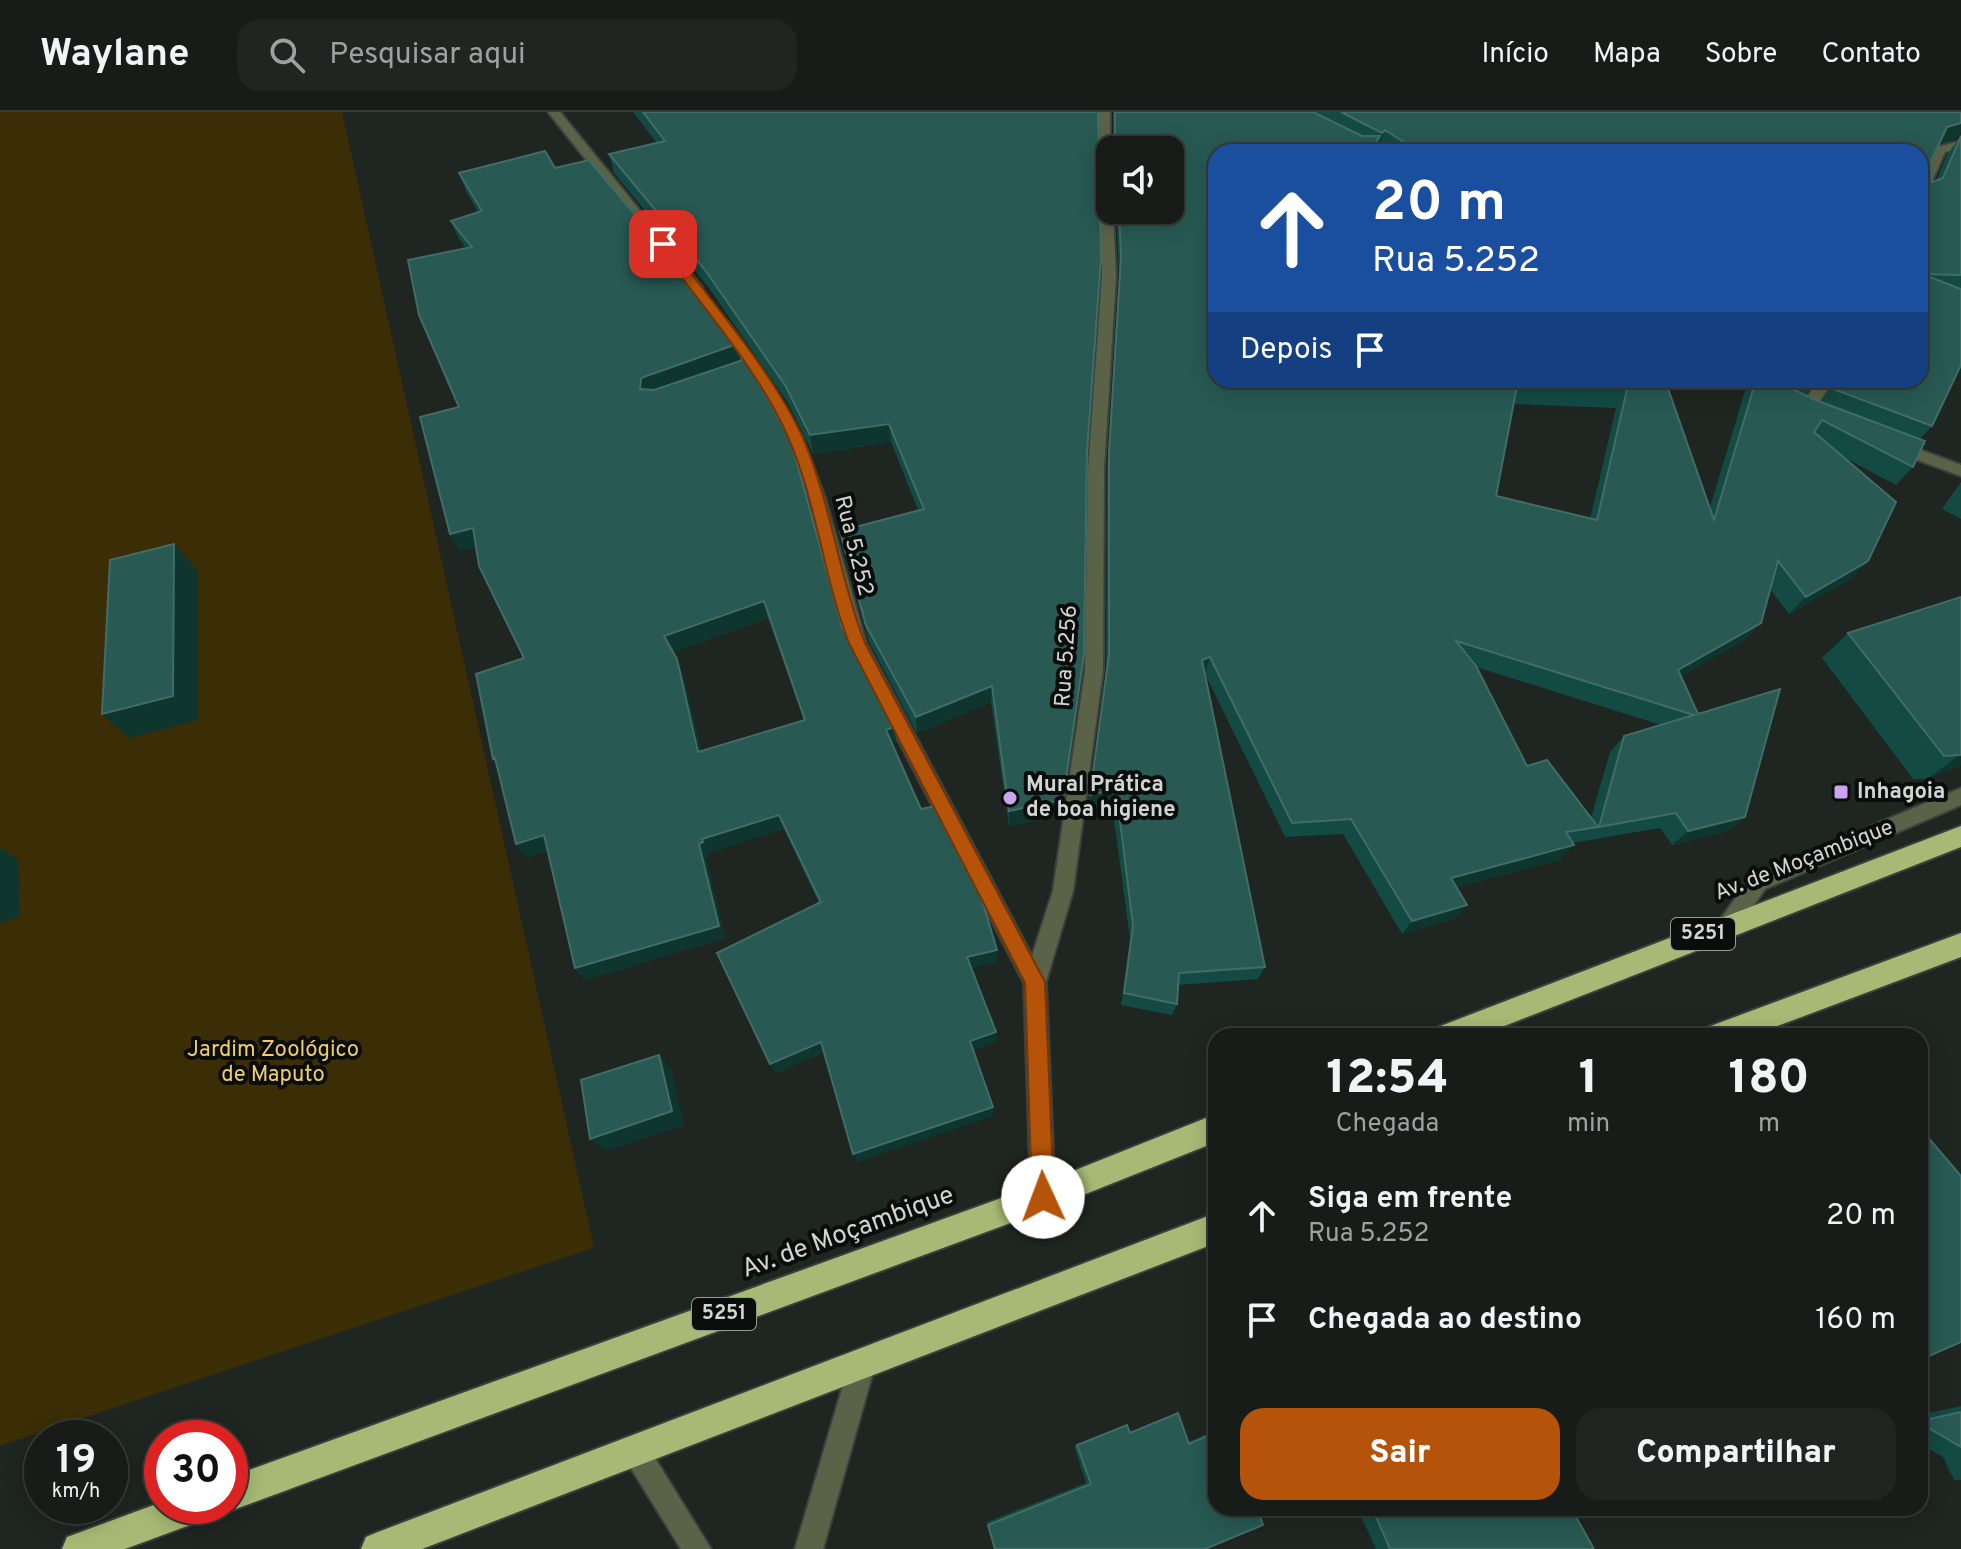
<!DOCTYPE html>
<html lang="pt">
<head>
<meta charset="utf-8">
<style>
	body { margin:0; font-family:Overpass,sans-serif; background:#202522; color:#f1f3f6; height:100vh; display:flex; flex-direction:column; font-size:30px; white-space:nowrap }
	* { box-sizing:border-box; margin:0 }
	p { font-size:26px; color:#9ea1a2 }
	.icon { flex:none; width:44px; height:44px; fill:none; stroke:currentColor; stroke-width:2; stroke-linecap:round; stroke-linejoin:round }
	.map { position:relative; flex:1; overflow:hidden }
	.drawer { position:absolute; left:1208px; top:916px; width:720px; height:488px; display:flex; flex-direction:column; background:#171c19; border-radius:24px; box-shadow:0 4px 20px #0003,0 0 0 2px #363a38 }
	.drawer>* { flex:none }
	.top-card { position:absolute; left:1208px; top:32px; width:720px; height:244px; border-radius:24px; box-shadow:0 4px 20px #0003,0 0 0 2px #363a38; background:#1a4fa0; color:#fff; overflow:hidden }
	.buttons { position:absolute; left:1096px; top:24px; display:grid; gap:16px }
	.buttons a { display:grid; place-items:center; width:88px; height:88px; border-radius:16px; background:#171c19; box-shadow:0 4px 20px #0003,0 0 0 2px #363a38; font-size:40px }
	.speed { position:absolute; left:24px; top:1308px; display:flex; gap:16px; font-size:40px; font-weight:700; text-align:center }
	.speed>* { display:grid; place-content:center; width:104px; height:104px; border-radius:50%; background:#171c19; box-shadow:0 4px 20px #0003,0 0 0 2px #363a38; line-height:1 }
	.speed small { font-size:20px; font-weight:400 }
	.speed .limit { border:12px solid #d22; background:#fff; color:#111 }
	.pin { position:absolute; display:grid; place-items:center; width:68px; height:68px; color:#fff; margin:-34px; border-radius:16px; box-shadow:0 4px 12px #0006 }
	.me { position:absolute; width:88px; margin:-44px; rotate:358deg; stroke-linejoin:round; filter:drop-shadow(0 0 6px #0008) }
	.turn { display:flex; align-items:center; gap:28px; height:168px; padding:0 32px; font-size:36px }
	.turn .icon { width:104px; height:104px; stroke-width:2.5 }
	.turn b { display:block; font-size:56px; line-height:68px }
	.then { display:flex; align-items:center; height:76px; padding:0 32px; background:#0003; gap:16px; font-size:30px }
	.eta { display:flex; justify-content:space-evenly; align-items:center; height:136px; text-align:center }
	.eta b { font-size:48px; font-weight:800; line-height:56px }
	.cta { display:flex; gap:16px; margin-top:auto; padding:16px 32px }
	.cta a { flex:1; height:92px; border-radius:24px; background:#b45309; color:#fff; font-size:32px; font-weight:800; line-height:92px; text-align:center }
	.cta a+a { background:#202522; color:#f1f3f6 }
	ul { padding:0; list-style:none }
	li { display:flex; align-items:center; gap:24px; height:104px; padding:0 32px }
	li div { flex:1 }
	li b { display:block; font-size:30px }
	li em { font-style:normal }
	header { display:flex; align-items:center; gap:48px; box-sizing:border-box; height:112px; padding:0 40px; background:#171c19; border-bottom:2px solid #363a38 }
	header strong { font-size:38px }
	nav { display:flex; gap:44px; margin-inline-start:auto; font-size:28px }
	.search { width:560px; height:72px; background:#202522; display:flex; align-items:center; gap:20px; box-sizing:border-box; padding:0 28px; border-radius:24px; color:#9ea1a2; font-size:30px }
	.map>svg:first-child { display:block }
</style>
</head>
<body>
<header>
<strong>Waylane</strong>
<div class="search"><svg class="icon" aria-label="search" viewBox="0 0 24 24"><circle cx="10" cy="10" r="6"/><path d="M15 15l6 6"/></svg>Pesquisar aqui</div>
<nav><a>Início</a><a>Mapa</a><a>Sobre</a><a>Contato</a></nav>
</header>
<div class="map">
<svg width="1961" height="1437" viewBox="0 0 1961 1437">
	<rect width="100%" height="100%" fill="#1f2521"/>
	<path fill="#3b2e06" d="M0,0H342L594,1136L0,1334Z"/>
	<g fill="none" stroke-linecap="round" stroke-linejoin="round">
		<defs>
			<path id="minor" d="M548,0H560L702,175V181H692Z
				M1098,0H1110V98H1113L1116,164L1104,358L1103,559L1073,779L1046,870L1055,1085L1052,1094L1043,1097L1034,1094L1031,1085L1024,871L848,531L809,386L786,325L754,269L716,213L723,209L728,210L769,268L802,325L825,386L866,531L1032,844L1053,779L1085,559L1088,358L1102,164Z
				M1961,29V37L1945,40L1926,83L1920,87V69L1936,35Z
				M1730,268H1750L1780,284L1772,289L1767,287Z
				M1819,268H1834L1810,303H1800L1797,299Z
				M1894,328L1961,353V364L1888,337V329Z
				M1961,676V693L1765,777L1736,819L1729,822L1722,819L1718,812L1722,805L1751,765Z
				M862,1240L871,1244L875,1253L823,1437H795L849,1253L853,1244Z
				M635,1326L645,1330L711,1437H681L621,1340L625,1330Z"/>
			<path id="highway" d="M1961,714V735L1479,924H1434L1438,915Z
				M1961,821V845L1751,924H1704L1708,915Z
				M1216,1002V1030L1043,1099L230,1399L219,1394H230V1365L1043,1071Z
				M1216,1101V1131L422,1437H361L366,1425L378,1420Z
				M162,1390V1394H214L209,1406L125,1437H62L67,1425Z"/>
		</defs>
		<use href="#minor" stroke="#3c413d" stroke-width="4"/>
		<use href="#highway" stroke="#3c413d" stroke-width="4"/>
		<use href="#minor" fill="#5a6247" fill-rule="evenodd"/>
		<use href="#highway" fill="#a7ba75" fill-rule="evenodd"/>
	</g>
	<path fill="#134a44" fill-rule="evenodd" d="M633,0H1098L1061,703L1009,714L991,590L917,621L869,530L843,437L840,419L918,398L891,330L813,342L788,291L709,176L614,61L609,42L657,31Z
		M1113,0H1961V19L1955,27L1939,32L1931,49L1932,70L1936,69L1947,43L1961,24V253L1932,314L1920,327L1913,355L1896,373L1843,345L1868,449L1851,467L1789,502L1770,477L1745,528L1681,564L1745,705L1728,719L1672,733L1660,716L1573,731L1560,748L1456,775V806L1402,822L1343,722L1285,725L1205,562L1265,855L1258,867L1178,873L1177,892L1172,903L1121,893L1130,827L1112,692L1087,698L1106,559L1107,358L1119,164L1116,98H1170V38H1113ZM1379,36L1385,40H1920V268H1835L1822,290L1805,283L1816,268H1752L1745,279L1710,395L1665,268H1216V40H1375ZM1513,292L1616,296L1590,407L1496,384ZM1476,555L1661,613L1624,624L1610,640L1591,706L1527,654Z
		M555,56L741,248L842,515L894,615L896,630L892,631L921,697L997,838V850L972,856L996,930L974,938L993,1004L857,1050L824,940L775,962L819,791L784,717L708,741L709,744L706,746L725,826L585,868L575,856L548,739L526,746L516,732L497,653L493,647L524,546L476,435L460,439L450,422L459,295L466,136L459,127L451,109L478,100L466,79L459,61ZM768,506L804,609L701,639L683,563L673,540Z
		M1961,370V407L1942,397Z
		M1961,485V653L1927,667H1913L1822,546L1848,521Z
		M1961,1294V1368H1954L1943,1345L1920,1332V1303Z
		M1178,1301L1188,1330L1216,1318V1396L995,1437L987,1410L1086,1371L1074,1334L1122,1315L1127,1313L1130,1320Z
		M1357,1396H1571L1594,1437H1376Z"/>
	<path fill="#0f352f" d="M1961,11V19L1955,27L1933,34L1947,15Z
		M1385,18L1379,36L1377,39L1382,21Z
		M1380,24L1375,40H1369Z
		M737,232L741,251L647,284L640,277L641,266Z
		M889,312L891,330L813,342L810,323Z
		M473,416L482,433L460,439L450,422Z
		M174,432L197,458L198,608L130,626L102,602Z
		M1868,449L1851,467L1789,502L1806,485Z
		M764,489L768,506L670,541L664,524Z
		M1761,511L1745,528L1664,574L1678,558Z
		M1084,542L1061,703L1009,714V699Z
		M1210,545L1205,562L1197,565L1202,548Z
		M677,547L683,563L704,655L698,640Z
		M992,574L991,590L917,621L916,605Z
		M894,615L896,630L888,633L886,618Z
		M1961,643V653L1927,667L1958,644Z
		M1116,677L1112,692L1087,698L1090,683Z
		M779,703L784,717L708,741L702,727Z
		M1745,705L1728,719L1672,733L1688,719Z
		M544,723L554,737L526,746L516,732Z
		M703,730L709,744L706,746L725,826L585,868L575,856L699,732Z
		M1574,733L1560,748L1440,780L1451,766Z
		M0,736L18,747L20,804L0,811Z
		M1467,793L1456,806L1402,822L1412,809Z
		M997,838V850L968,857L967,845Z
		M996,920V930L971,939L970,929Z
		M821,930L825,940L775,962L770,952Z
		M659,943L672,958L684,1013L605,1039L590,1027Z
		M993,995V1004L857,1050L853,1042Z"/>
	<path fill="#285953" stroke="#426c67" stroke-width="2" fill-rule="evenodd" d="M643,0H1098L1101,145L1087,340L1084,542L1063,688L1009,699L992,574L916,605L866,513L840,419L924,397L889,312L810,323L785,273L705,158L609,42L665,29Z
		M1115,0H1313L1362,24H1380L1369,40H1216V268H1665L1714,408L1756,268H1774L1813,287L1925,329L1913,355L1822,308L1814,320L1896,390L1868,449L1806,485L1778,449L1761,511L1678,558L1698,602L1780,577L1745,705L1688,719L1676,701L1599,715L1624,624L1694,603L1456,529L1476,554L1527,654L1547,648L1598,715L1566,720L1574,733L1451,766L1467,793L1412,809L1351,707L1292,711L1210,545L1202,548L1265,855L1179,861L1177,892L1124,881L1133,814L1116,677L1090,683L1109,543V340L1121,145L1119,98H1170V38H1115ZM1517,274L1627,277L1597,408L1496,384Z
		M1341,0H1960L1961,1V11L1947,15L1931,49L1932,70L1943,66L1961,24V163L1922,162L1961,177V253L1932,314L1833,277L1839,268H1920V40H1419L1385,18L1382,21Z
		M545,39L555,56L589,48L690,168L737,232L641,266L640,277L654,278L746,247L791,329L842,515L894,615L886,618L921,697L936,694L978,775L997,838L967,845L996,920L970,929L993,995L853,1042L821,930L770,952L717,841L821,790L779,703L702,727L703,730L699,732L719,814L575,856L544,723L516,732L495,646L493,647L476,562L524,546L479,454L473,416L450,422L420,305L459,295L419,203L408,148L472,135L451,109L482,99L459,61ZM764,489L805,608L698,640L677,547L664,524Z
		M174,432L173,584L102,602L110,448Z
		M1961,485V643L1944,644L1848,521Z
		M659,943L672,999L590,1027L581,968Z
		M1920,1016L1961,1064V1230L1920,1248Z
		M1961,1300V1335L1920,1311V1309Z
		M1178,1301L1189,1332L1216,1320V1396H1257L1263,1413L1205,1437H995L988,1413L1091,1372L1077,1333L1127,1313L1130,1321Z
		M1372,1396H1571L1594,1437H1390Z"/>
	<path fill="#b45309" stroke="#753606" stroke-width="2" d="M663,129L667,130C710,188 774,261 803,326C831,392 839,464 865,531L1045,870L1054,1085L1051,1093L1043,1096L1035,1093L1032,1085L1025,871L849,531C823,464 817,391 788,325C757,255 701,194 657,132Z"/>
	<g fill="#c9a5ee" stroke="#0b0d0c" stroke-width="3">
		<rect x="1833" y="672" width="16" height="16" rx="4"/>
		<circle cx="1010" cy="686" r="8"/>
	</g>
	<g text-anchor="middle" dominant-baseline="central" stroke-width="8" stroke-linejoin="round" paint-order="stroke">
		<g fill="#0b0d0c" stroke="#969a97" stroke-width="2">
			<rect x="1671" y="806" width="64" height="32" rx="6"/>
			<rect x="692" y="1186" width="64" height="32" rx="6"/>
		</g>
		<g font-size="20" font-weight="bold" fill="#d2d6d3">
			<text x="1703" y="822">5251</text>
			<text x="724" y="1202">5251</text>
		</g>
		<g font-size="22" fill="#d2d6d3" stroke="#0b0d0c">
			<text transform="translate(853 434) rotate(76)">Rua 5.252</text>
			<text transform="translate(1067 544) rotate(-86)">Rua 5.256</text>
			<text transform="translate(1804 749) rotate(-21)">Av. de Moçambique</text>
		</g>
		<g font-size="22" font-weight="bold" fill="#d2d6d3" stroke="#0b0d0c" text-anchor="start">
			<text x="1026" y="673">Mural Prática<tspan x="1026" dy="25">de boa higiene</tspan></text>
			<text x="1857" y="680">Inhagoia</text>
		</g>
		<g font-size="22" fill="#f0cd6a" stroke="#0b0d0c">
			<text x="273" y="938">Jardim Zoológico<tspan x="273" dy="25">de Maputo</tspan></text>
		</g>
		<g font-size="26" fill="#d2d6d3" stroke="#0b0d0c">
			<text transform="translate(848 1121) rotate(-20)">Av. de Moçambique</text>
		</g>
	</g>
</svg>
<div class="buttons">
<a><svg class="icon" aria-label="sound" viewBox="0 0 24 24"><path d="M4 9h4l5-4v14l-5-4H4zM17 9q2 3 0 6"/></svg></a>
</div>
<div class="speed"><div>19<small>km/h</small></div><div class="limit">30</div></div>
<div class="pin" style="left:663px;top:132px;background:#d93025"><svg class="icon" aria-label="arrive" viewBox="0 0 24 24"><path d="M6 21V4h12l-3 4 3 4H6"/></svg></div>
<svg class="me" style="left:1043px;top:1085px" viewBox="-20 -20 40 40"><circle r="19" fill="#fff"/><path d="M0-13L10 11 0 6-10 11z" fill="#b45309"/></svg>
<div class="top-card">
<div class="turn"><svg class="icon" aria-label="ahead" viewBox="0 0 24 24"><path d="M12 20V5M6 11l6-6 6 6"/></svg><div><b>20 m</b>Rua 5.252</div></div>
<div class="then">Depois<svg class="icon" aria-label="arrive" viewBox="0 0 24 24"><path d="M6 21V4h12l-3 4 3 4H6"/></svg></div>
</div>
<section class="drawer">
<div class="eta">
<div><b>12:54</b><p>Chegada</p></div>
<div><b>1</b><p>min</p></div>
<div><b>180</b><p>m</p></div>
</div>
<ul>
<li><svg class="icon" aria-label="ahead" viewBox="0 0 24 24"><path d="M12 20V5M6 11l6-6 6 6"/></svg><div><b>Siga em frente</b><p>Rua 5.252</p></div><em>20 m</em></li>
<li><svg class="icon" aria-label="arrive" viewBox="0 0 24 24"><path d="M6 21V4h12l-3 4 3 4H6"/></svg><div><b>Chegada ao destino</b></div><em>160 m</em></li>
</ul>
<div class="cta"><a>Sair</a><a>Compartilhar</a></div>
</section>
</div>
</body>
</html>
